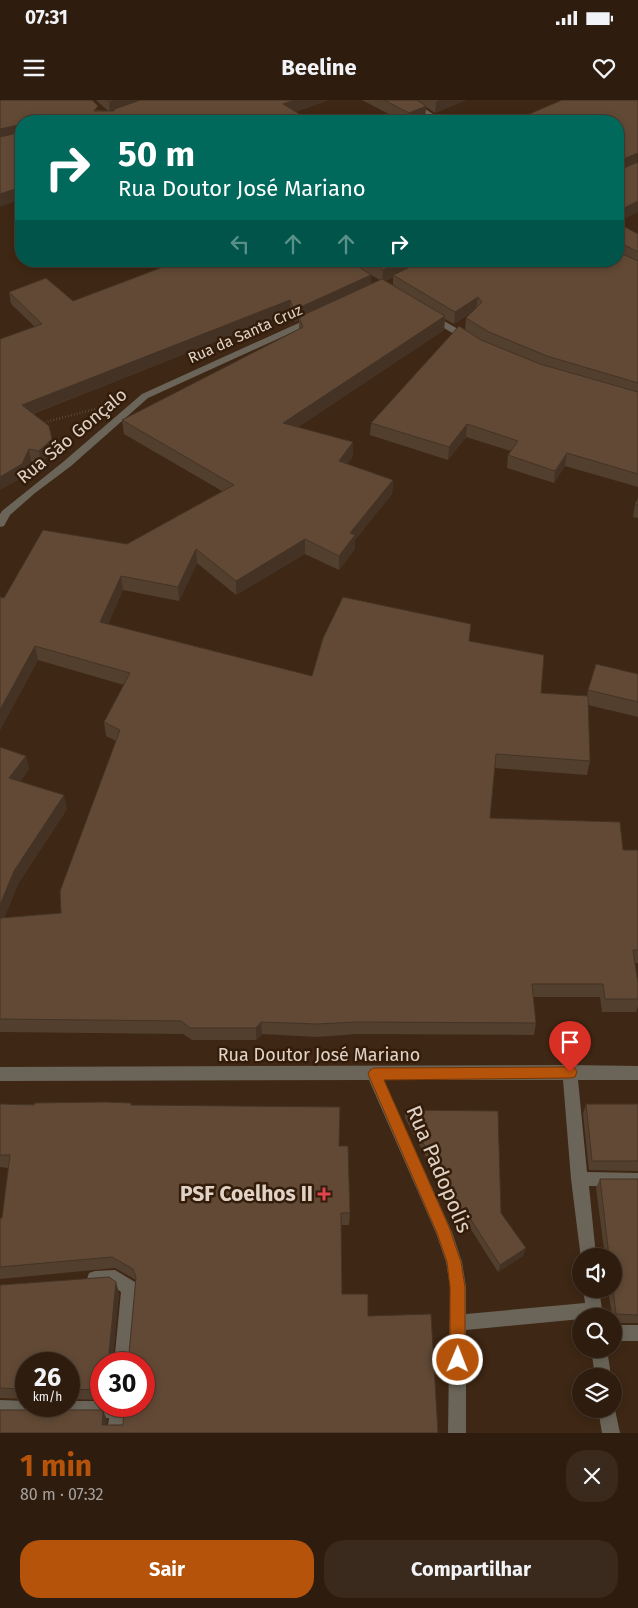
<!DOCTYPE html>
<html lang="pt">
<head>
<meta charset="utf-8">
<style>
	body { margin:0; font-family:"Fira Sans",sans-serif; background:#3a2a1d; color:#f1f3f6; height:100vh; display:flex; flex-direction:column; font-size:19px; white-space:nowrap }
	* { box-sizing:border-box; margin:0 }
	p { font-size:16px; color:#a7a29e }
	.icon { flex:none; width:28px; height:28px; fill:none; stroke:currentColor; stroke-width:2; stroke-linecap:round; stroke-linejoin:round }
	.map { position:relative; height:1333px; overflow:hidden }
	.side { display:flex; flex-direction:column; background:#2e1d0f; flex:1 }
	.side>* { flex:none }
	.guide { position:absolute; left:15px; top:15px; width:609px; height:152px; border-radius:20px; box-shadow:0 2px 8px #0003,0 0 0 1px #493b2f; background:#00695c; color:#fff; overflow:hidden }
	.tools { position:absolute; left:572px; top:1148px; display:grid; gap:10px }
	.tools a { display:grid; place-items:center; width:50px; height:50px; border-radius:50%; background:#2e1d0f; box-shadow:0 2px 8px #0003,0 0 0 1px #493b2f; font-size:25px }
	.speed { position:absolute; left:15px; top:1252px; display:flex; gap:10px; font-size:25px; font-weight:700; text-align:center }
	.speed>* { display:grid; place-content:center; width:65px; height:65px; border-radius:50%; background:#2e1d0f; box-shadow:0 2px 8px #0003,0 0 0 1px #493b2f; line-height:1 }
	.speed small { font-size:12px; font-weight:400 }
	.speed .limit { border:8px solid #d22; background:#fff; color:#111 }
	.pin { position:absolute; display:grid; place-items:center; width:42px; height:42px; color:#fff; margin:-51px -21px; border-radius:50% 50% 50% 0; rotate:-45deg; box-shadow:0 0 5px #0007 }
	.pin .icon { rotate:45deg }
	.me { position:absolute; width:55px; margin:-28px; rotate:1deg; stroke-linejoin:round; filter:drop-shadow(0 0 4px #0008) }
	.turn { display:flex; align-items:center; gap:18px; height:105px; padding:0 20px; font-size:22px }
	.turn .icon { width:65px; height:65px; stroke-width:2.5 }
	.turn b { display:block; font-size:35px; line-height:42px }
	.lanes { display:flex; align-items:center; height:48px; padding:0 20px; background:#0003; justify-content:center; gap:25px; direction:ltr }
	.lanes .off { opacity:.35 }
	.round { display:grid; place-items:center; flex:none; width:52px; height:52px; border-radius:20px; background:#3a2a1d }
	.headline { display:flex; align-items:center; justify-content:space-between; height:85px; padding:0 20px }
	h1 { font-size:30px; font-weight:700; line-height:38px; color:#b45309 }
	.cta { display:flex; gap:10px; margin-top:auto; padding:10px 20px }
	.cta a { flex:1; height:58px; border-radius:20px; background:#b45309; color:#fff; font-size:20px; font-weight:700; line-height:58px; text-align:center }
	.cta a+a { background:#3a2a1d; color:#f1f3f6 }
	.status { display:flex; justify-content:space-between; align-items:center; height:35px; padding:0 25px; background:#2e1d0f; direction:ltr }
	.status svg { height:14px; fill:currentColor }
	header { display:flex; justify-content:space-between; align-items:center; height:65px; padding:0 20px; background:#2e1d0f; font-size:22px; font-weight:700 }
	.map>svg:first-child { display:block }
</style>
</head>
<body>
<div class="status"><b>07:31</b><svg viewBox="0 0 49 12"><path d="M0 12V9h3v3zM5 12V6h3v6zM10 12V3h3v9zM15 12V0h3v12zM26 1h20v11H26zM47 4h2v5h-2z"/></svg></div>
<header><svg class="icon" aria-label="menu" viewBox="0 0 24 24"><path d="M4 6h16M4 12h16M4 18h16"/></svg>Beeline<svg class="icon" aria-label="heart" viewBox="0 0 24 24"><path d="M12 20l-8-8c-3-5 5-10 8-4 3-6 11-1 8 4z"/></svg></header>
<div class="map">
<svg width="638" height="1333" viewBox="0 0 638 1333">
	<rect width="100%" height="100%" fill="#3e2714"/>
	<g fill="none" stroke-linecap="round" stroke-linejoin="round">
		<path stroke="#74604f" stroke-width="2.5" stroke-dasharray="0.5 2.5" stroke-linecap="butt" d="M42,323L99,308"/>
		<path fill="#6b6559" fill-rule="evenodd" d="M401,0H411L444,21H435Z
			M430,213L472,237L474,239L472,241H466L427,218V214Z
			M312,217L317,220L315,222L148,298L71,366L35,393L10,415L4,426L0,427V414L2,411L63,362L142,294Z
			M570,965L638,966V980H578L587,1072L638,1073V1087L589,1086L596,1156H581V1159L571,1079L563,980H384L452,1132L462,1162L466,1187V1214L585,1203L583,1189H599L603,1216H581V1219L466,1230V1333H448L450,1187L446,1162L436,1133L369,980L0,981V967Z
			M115,1170L135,1182L137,1188L130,1264H114L121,1192C107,1182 102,1190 89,1185L87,1179L89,1173L95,1171Z
			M614,1225H638V1241H614Z
			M591,1249H607L611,1276H595Z
			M0,1300L26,1301V1306H69V1301H101V1306H126L125,1333H107L109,1318H0Z
			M614,1305L620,1333H602L598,1309H614Z"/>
	</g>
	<path fill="#533f2e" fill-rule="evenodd" d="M0,0L108,11L96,0H328L295,12L21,21V99Z
		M362,0H466L435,13L426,7L425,17L416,21H402Z
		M618,123L638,134V387L565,366L554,383L507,368L508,355L511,351L466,337L448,360L370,335L371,323L465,230L466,218L472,212L454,224L445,219L444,230L298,327L353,342V356L347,364L393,380L392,394L355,440V449L339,470L305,454L236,495L197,463L179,501L123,490L108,524L312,576L469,541L541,593L587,596L588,590L638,574V617L588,605L590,661L587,675L495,668L490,718L623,750H638V863H635L638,883V907L636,912H602L600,897H533L536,923L534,935L357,934L317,937L262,934L256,940H192L183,934L0,932V647L26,656L29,669L20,682L67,709L18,784L4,818L61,813L116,641L106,636L104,622L124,585L38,560L0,630V497L4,498L127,444L222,391L124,334L122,320L299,230V220L295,222L290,212L33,314L52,339L54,351L41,363L31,361L24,377L34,226L11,204L9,192L73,201L178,161H618ZM371,175L380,180L371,184ZM393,177V185L385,181Z
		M638,398V418L633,417L635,404Z
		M0,1004L132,1005L339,1046L350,1113L349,1125H341L342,1194L368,1216L438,1333H0L107,1320L106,1325H123L144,1306L101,1264V1300L69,1299V1300V1264H26V1301L25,1299L0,1298V1185L119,1193L113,1255L129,1254L136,1180L115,1168L0,1179V1118H2L8,1068L0,1067Z
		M586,1004H638V1071L589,1070L583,1014Z
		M405,1010L501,1113L524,1155L498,1172L465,1120L460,1121L405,1018Z
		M600,1079H638V1223H614V1216H612L608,1189H614V1156H605L596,1088Z"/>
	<path fill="#443325" d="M116,0H150L110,14L109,2Z
		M295,0H328L283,16V4Z
		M440,0H466L435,13L436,2Z
		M426,6L425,17L416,21H408L409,13Z
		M19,25L21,36L0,41V29Z
		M638,53L637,64L618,72L619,61Z
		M21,87V99L0,107V94Z
		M638,101V112L618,122V111Z
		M621,143L619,155L618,157V148Z
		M401,161H426L393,175V177L382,182L383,170Z
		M371,175V187L299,217V220L295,222L294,210Z
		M478,197L476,209L454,224L455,212Z
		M290,200V212L24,317L22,305Z
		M445,216L444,230L283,337V323Z
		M467,324L466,337L448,360L449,347Z
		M52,339L54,351L41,363L39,351Z
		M353,342V356L339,375V361Z
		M29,349L31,361L24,377L0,390V377Z
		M567,353L565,366L554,383L555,371Z
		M393,380L392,394L355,440V449L339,470V456L350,433Z
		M305,439V454L236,495V481Z
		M196,449L197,463L179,501L178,487Z
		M121,476L123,490L103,537L100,522Z
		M35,546L38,560L0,630V610Z
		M26,656L29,669L13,692L9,678Z
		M64,695L67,709L18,784L0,827V805L14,771Z
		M261,922L262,934L256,940V928Z
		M466,1112L465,1120L460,1121L462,1113Z
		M526,1148L524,1155L498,1172L500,1165Z
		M116,1182L119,1193L112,1264L109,1253Z
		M103,1310L107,1320L106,1333L102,1325Z"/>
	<path fill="#614935" stroke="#443325" d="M0,0H92L98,6L94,11H114L115,9L140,0H295L283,4L311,21H21V87L0,94V37L21,32L19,25L0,29Z
		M107,0H116L109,2Z
		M384,0H417L426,6L409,13Z
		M562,0H638V53L619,61L618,67L621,69L638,62V101L618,111V21H513Z
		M618,123L638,134V152L621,143L618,148Z
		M618,152L638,161V283L547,256L489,232L466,218L482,202L478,197L455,212L393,175L423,161H618Z
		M179,161H350L371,175L294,210L290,200L22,305L49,326L52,339L39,351L29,349L22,364L0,377V239L42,224L9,192L46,178L73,201Z
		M369,161H401L383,170Z
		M382,179L445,216L283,323L353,342L339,361L393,380L350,433L355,435L339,456L305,439L236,481L196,449L178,487L121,476L100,522L312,576L323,538L343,497L471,524L469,541L544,555L541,593L588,596L590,661L496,654L490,718L620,722L623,750H638V850H633L638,883V899H605L603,884H532L536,923L357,922L317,924L261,922L256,928H190L181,921L0,919V818L61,813L60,791L120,630L104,622L130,573L35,546L0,610V497L4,498L43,430L127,444L234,385L122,320L303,227L299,217Z
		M459,226L481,240L540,264L638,292V374L567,353L555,371L508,355L518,341L467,324L449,347L371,323Z
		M638,398V405L635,404Z
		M596,564L638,574V602L588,590Z
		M0,647L26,656L9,678L64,695L14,771L0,805Z
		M105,1002L131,1003V1005L340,1007L339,1046H348L350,1113H341L342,1194H368V1216L431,1214L438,1333H0V1310H103L102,1325H123L124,1306H144V1264H101V1294H99V1290L69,1289V1264H26V1294H23L21,1289L0,1288V1185L109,1177L116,1182L109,1253L111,1256L129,1254L136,1177L133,1169L112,1157L0,1167V1118H2L10,1055H0V1004L34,1005L35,1003Z
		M586,1004H638V1061H592Z
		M405,1010L498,1011L501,1113L526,1148L500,1165L466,1112L462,1113Z
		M600,1079H638V1215L616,1214L613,1189H614V1156H609Z"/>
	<path fill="#b45309" stroke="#753606" d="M570,967L575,968L577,972L575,977L570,978L384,980L449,1127L461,1162L465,1187V1260L463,1265L458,1267L453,1265L450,1260V1187L447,1162L437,1133L368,974L370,970L374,968Z"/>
	<path fill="#e0444e" stroke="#331d0a" stroke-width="2" d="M321.5 1086.5h5v5h5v5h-5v5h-5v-5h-5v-5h5z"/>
	<g text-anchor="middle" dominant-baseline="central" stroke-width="5" stroke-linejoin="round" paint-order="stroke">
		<g font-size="15" fill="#e1d2c6" stroke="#331d0a">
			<text transform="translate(245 234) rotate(-24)">Rua da Santa Cruz</text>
		</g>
		<g font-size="18" fill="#e1d2c6" stroke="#331d0a">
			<text transform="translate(72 336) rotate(-40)">Rua São Gonçalo</text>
			<text x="319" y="955">Rua Doutor José Mariano</text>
		</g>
		<g font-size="21" fill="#e1d2c6" stroke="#331d0a">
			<text transform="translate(439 1069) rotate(67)">Rua Padopolis</text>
		</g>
		<g font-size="21" font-weight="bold" fill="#e1d2c6" stroke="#331d0a" text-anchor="end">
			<text x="313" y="1094">PSF Coelhos II</text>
		</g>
	</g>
</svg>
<div class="tools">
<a><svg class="icon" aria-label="sound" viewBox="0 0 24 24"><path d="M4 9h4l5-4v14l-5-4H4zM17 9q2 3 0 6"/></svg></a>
<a><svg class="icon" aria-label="search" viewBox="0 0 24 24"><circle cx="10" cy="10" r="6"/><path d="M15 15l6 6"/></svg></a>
<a><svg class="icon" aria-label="layers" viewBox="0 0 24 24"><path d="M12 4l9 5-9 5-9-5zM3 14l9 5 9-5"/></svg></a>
</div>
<div class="speed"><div>26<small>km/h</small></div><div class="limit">30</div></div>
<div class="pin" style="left:570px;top:972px;background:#d93025"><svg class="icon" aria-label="arrive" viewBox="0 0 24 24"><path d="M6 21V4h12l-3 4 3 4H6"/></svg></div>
<svg class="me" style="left:458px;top:1260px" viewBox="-20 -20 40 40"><circle r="17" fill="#b45309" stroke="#fff" stroke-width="3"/><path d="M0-11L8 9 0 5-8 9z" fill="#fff"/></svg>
<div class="guide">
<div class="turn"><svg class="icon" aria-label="right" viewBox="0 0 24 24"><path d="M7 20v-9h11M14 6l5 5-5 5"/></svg><div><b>50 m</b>Rua Doutor José Mariano</div></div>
<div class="lanes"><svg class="icon off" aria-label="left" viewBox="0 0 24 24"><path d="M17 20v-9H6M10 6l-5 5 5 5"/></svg><svg class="icon off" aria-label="ahead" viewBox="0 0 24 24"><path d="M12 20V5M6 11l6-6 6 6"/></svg><svg class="icon off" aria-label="ahead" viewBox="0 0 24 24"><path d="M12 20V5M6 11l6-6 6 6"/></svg><svg class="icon" aria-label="right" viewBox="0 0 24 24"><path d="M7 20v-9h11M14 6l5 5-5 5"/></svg></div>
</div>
</div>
<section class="side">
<div class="headline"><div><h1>1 min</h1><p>80 m · 07:32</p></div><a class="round"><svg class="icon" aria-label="close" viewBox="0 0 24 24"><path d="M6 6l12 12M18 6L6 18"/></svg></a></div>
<div class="cta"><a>Sair</a><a>Compartilhar</a></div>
</section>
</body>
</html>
